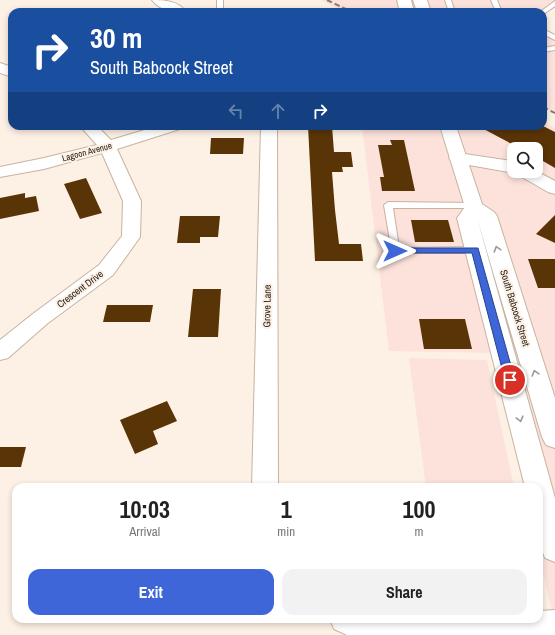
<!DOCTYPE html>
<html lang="en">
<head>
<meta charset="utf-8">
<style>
	body { margin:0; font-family:"Archivo Narrow",sans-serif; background:#f2f2f2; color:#222; height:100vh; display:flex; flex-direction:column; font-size:15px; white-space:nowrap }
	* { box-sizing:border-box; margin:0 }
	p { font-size:13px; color:#767676 }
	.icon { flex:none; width:22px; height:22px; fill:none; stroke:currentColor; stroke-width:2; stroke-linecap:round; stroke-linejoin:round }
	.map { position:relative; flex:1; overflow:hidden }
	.details { position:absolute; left:12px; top:483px; width:531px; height:140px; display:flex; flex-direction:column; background:#fff; border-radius:12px; box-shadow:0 2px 6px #0003 }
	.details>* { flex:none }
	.banner { position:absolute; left:8px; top:8px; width:539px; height:122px; border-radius:12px; box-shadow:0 2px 6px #0003; background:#1a4fa0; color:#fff; overflow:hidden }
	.fabs { position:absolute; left:507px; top:142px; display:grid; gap:8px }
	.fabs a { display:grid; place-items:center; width:36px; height:36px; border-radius:8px; background:#fff; box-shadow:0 2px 6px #0003; font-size:20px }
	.pin { position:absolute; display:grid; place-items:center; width:34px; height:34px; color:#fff; margin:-17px; border:2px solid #fff; border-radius:50%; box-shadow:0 1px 4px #0007 }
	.me { position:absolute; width:44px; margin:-22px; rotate:90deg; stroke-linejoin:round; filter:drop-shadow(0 0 3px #0008) }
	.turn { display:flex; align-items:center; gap:14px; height:84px; padding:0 16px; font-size:18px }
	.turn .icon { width:52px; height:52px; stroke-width:2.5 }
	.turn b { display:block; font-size:28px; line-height:34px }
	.lanes { display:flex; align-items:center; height:38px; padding:0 16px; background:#0003; justify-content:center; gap:20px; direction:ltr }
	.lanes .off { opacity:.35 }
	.eta { display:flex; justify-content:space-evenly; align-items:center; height:68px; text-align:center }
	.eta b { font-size:24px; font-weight:700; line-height:28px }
	.primary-button { display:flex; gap:8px; margin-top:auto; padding:8px 16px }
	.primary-button a { flex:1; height:46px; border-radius:12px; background:#3f66d8; color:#fff; font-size:16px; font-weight:700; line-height:46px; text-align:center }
	.primary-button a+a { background:#f2f2f2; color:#222 }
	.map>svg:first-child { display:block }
</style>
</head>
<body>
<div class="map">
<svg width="555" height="635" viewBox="0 0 555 635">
	<rect width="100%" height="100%" fill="#fdf0e4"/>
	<path fill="#fce2db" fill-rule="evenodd" d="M321,0H555V4L543,12H345Z
		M543,31L555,38V113L543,107Z
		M543,122L555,128V625L539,555V487H524L493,353L389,351L362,126H543ZM514,149H536V171H514Z
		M409,358L487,360L514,487H426Z"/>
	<path fill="#593406" d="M308,126H332L334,152H351L353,167H342L343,172H332L335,210L339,244H361L363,261H315Z
		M478,126H543L555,132V168L536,157V149H521Z
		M211,138H244L243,154H210Z
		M390,140H404L415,191H382L380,177H384L378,145H392Z
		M86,178L102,213L80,219L64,184Z
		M25,193V198L36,196L39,211L0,219V198Z
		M555,215V243L536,234Z
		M180,216H220L218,237H200V243H177Z
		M411,220H448L454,242H415Z
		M528,259H555V288H538Z
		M193,289H221L218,337H188Z
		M107,305H153L150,322H103Z
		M419,319H465L472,349H424Z
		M167,401L177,421L153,431L158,444L135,454L120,420Z
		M0,447H26L21,467H0Z"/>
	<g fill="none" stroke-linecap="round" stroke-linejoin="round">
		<defs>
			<path id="service" d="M217,0H223V12H217Z
				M445,0H451L455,12H449Z
				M491,0H497L502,12H496Z
				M555,1V6L545,13L540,12Z
				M543,29L555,35V40L543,34Z
				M555,46V50L543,52V48Z
				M388,202L476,203L477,205L476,207L473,208H393L399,248L475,247L480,250L475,253H392L384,205Z"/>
			<path id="minor" d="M152,0C164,0 179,1 186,12C174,12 160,11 152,0Z
				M0,63L12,67V77L0,73Z
				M80,126H97L111,140L158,126H182L180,129L117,149L141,201L140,237L113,275L48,323L8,358L0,360V340L34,313L99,265L122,236L123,201L102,153L44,169L0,177V167L44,158L97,145Z
				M261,126H277L278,487H252Z
				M555,610V635H347L334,629L330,619H539V611Z"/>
			<path id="tertiary" d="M458,153L511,161L514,162V171H536L555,181V194L548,192L515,173L452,162L449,158L452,154Z"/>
			<path id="secondary" d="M397,0H411L414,12H400Z
				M413,0H427L431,12H417Z
				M440,126H456L482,204L494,212L497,216L555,398V448L546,445L542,437L477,218L555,498V562L545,558L539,542V487H525L457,218L465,207Z"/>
		</defs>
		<use href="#service" stroke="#c7b3a0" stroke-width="2"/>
		<use href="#minor" stroke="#c7b3a0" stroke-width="2"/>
		<use href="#tertiary" stroke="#c7b3a0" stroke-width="2"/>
		<use href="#secondary" stroke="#c7b3a0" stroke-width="2"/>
		<use href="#service" fill="#fff" fill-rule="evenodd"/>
		<use href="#minor" fill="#fff" fill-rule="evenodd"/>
		<use href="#tertiary" fill="#fff" fill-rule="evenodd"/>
		<use href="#secondary" fill="#fff" fill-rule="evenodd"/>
		<path stroke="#847b71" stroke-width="2" stroke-dasharray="5.5 3" stroke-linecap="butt" d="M327,0L352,12
			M543,107L555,113"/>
	</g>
	<defs><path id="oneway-chevron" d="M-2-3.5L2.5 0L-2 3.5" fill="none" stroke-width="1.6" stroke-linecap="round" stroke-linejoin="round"/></defs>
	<g stroke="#9d9a97">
		<use href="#oneway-chevron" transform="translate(497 249) rotate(-107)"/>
		<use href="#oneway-chevron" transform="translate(535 373) rotate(-107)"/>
		<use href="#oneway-chevron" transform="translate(520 419) rotate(75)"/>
	</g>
	<path fill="#3f66d8" stroke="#29428c" d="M395,248H478L515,380L513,383H506L505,380L472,253H392L391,251Z"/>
	<g text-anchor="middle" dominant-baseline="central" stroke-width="4" stroke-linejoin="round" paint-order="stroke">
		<g font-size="9" fill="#251e17" stroke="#fdf0e4">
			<text transform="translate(87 152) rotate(-15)">Lagoon Avenue</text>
		</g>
		<g font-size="10" fill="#251e17" stroke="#fdf0e4">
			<text transform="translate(80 289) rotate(-37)">Crescent Drive</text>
			<text transform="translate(267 306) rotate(-89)">Grove Lane</text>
			<text transform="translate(515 308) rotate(73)">South Babcock Street</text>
		</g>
	</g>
</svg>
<div class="fabs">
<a><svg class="icon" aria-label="search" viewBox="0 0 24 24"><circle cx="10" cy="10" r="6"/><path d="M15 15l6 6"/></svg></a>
</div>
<div class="pin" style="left:510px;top:380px;background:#d93025"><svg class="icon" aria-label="arrive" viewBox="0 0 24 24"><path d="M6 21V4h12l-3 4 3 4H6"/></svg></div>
<svg class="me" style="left:395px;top:251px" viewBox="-20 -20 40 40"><path d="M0-17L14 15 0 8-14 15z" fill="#3f66d8" stroke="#fff" stroke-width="4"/></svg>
<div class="banner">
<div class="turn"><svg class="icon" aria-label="right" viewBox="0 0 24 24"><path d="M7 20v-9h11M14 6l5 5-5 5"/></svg><div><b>30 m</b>South Babcock Street</div></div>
<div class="lanes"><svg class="icon off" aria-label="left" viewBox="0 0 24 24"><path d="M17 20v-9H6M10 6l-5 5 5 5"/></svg><svg class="icon off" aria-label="ahead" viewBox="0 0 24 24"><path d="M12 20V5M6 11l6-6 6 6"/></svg><svg class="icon" aria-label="right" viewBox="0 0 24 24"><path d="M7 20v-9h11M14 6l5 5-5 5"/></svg></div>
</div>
<section class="details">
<div class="eta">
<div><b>10:03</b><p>Arrival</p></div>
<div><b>1</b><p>min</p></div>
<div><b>100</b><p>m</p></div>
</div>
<div class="primary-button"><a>Exit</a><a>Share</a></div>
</section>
</div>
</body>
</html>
